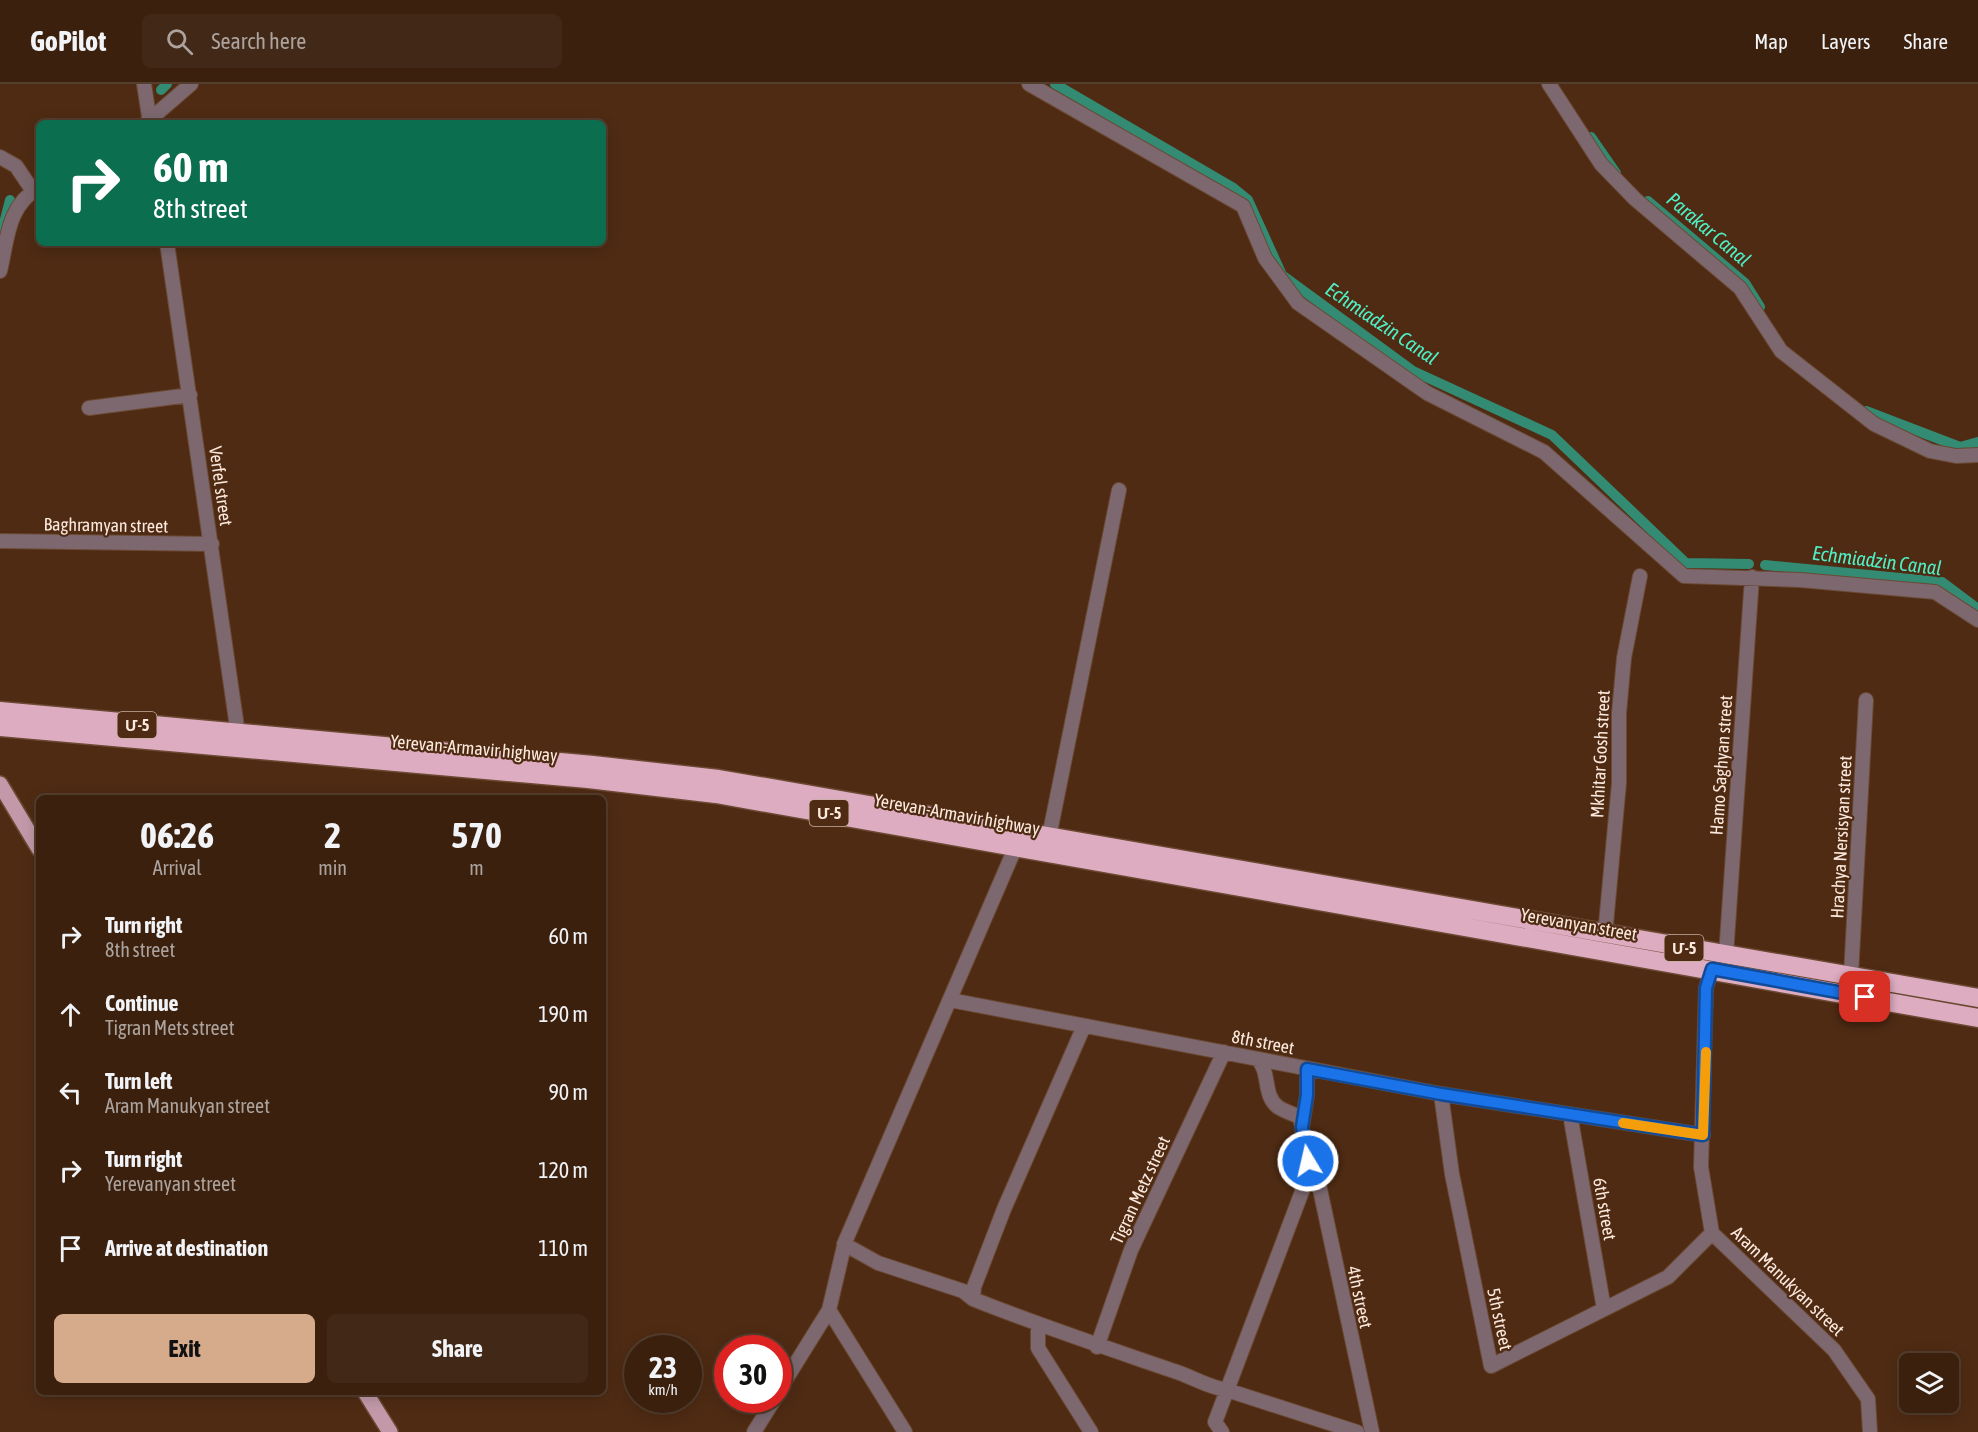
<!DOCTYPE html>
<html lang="en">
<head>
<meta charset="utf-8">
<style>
	body { margin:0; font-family:"Asap Condensed","Noto Sans Armenian",sans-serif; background:#422817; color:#f1f3f6; height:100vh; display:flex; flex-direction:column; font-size:22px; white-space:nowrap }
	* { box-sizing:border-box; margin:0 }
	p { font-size:20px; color:#aca39e }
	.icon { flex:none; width:33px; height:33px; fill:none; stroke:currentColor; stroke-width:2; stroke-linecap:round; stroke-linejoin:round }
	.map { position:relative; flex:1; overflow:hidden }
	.side { position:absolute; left:36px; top:711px; width:570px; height:600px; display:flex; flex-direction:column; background:#3b200e; border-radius:9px; box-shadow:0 3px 15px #0003,0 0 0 2px #543e2e }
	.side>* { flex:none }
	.top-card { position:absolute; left:36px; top:36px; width:570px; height:126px; border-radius:9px; box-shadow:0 3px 15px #0003,0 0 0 2px #543e2e; background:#0b6e4f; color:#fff; overflow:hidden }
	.fabs { position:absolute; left:1899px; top:1269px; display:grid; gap:12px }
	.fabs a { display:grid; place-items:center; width:60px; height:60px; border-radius:9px; background:#3b200e; box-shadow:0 3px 15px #0003,0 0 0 2px #543e2e; font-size:30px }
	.speed { position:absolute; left:624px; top:1251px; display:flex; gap:12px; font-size:30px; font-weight:700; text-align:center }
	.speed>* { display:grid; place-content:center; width:78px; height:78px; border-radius:50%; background:#3b200e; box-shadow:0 3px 15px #0003,0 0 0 2px #543e2e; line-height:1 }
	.speed small { font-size:15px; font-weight:400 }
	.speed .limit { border:9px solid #d22; background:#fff; color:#111 }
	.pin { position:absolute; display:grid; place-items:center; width:51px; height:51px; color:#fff; margin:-26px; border-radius:12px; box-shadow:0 3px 9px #0006 }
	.me { position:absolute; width:66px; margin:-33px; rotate:351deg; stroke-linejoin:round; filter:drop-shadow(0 0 4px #0008) }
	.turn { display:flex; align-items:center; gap:21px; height:126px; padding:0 18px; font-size:27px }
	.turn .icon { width:78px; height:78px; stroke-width:2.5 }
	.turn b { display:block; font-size:42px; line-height:51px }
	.eta { display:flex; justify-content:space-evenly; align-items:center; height:102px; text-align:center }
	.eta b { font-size:36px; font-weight:700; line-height:42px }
	.action { display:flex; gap:12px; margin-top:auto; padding:12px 18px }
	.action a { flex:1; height:69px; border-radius:9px; background:#d6ab8b; color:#111; font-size:24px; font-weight:700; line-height:69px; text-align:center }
	.action a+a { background:#422817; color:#f1f3f6 }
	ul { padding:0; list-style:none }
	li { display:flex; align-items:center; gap:18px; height:78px; padding:0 18px }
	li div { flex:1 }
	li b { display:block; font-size:22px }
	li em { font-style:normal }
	header { display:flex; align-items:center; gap:36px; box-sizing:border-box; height:84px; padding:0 30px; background:#3b200e; border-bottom:2px solid #543e2e }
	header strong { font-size:28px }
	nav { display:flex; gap:33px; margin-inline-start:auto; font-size:21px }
	.search { width:420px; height:54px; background:#422817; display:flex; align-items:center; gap:15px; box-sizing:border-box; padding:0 21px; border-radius:9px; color:#aca39e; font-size:22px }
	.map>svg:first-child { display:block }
</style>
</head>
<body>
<header>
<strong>GoPilot</strong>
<div class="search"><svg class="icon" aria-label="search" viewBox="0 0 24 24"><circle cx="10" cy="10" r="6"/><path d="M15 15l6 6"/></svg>Search here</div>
<nav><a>Map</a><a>Layers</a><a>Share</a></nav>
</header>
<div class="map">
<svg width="1978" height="1348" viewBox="0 0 1978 1348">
	<rect width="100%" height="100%" fill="#4f2b13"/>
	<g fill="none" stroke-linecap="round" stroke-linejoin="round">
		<path stroke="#338b73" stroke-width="10" d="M1055,0L1232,103L1248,116L1282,191L1413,287L1552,351L1686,479L1749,480
			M161,6L167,0
			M1591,53L1616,89
			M1648,117L1745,199L1760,223
			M2,147L10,116
			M1866,327L1960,363L1978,358
			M1765,481L1942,498L1978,525"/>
		<defs>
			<path id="minor" d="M144,0L150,39
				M1029,0L1243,122L1265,174L1298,219L1427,309L1544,368L1684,492L1800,496L1935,508L1978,536
				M1549,0L1601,80L1635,115L1740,204L1781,267L1874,340L1930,367L1956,372L1978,371
				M146,39L191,0
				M0,73L16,82L33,107
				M167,159L238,650
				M0,187C8,153 7,123 39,103
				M89,324L190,311
				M0,457L212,460
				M1049,753L1119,406
				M1605,851L1619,699V629L1624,574L1640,492
				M1726,871L1752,493
				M1712,885L1706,904L1701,1083L1712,1149L1834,1266L1868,1315L1870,1348
				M1851,891L1866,616
				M950,916L1441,1010L1703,1051
				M1257,975C1271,987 1262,1011 1278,1023C1284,1027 1293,1030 1300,1033L1302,1043
				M1441,1010L1452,1090L1491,1282L1668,1193L1712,1149
				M1570,1030L1604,1225
				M1309,1089L1318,1096L1372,1348
				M844,1160L878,1179L963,1207L973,1215C1040,1242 1107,1264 1174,1287C1193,1293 1207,1303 1227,1306L1357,1348
				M973,1215L974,1203L1004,1125L1084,942
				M1038,1241V1264L1091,1348
				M1097,1263L1131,1166L1224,968
				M778,1308L829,1226
				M754,1348L774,1316
				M905,1348L829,1226L845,1158L1016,762
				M1222,1348L1215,1338L1309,1089L1302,1043L1307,1011V985"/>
			<path id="major" d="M0,700L39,765
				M365,1308L390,1348"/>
			<path id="highway" d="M0,627L593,681L719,695L1978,914
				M0,643L588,695L716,710L1978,934"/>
		</defs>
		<use href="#minor" stroke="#6b4933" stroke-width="16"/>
		<use href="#major" stroke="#6b4933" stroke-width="18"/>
		<use href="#highway" stroke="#6b4933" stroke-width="21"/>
		<use href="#minor" stroke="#7d6870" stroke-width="14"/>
		<use href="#major" stroke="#c399aa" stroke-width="15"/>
		<use href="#highway" stroke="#deacc1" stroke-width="18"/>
	</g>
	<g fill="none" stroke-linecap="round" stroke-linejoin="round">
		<defs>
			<path id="route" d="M1308,1077L1302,1043L1307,1011V985L1441,1010L1703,1051L1706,904L1712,885L1865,913"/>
		</defs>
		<use href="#route" stroke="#114b97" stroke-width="15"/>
		<use href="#route" stroke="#1a73e8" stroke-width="10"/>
		<path stroke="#f59e0b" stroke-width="10" d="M1623,1039L1703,1051L1706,968"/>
	</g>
	<g text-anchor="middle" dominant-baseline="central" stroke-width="4.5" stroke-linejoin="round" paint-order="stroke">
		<g fill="#4f2b13" stroke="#c8b0a1" stroke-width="1.5">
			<rect x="117.5" y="628" width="39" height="26" rx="4.5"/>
			<rect x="809.5" y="716" width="39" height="26" rx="4.5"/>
			<rect x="1664.5" y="851" width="39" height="26" rx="4.5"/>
		</g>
		<g font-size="16" font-weight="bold" fill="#fce9de">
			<text x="137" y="641">Մ-5</text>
			<text x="829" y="729">Մ-5</text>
			<text x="1684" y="864">Մ-5</text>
		</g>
		<g font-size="18" fill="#fce9de" stroke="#4f2b13">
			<text transform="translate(221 402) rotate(82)">Verfel street</text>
			<text transform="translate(106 441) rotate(1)">Baghramyan street</text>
			<text transform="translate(474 664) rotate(5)">Yerevan-Armavir highway</text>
			<text transform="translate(1600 670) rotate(-87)">Mkhitar Gosh street</text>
			<text transform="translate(1721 681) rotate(-86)">Hamo Saghyan street</text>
			<text transform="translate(957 730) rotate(10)">Yerevan-Armavir highway</text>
			<text transform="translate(1841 753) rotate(-87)">Hrachya Nersisyan street</text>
			<text transform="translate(1579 840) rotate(10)">Yerevanyan street</text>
			<text transform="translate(1263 958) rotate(11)">8th street</text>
			<text transform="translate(1140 1106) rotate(-65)">Tigran Metz street</text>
			<text transform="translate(1605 1125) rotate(80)">6th street</text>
			<text transform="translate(1788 1197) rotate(44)">Aram Manukyan street</text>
			<text transform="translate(1360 1213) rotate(78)">4th street</text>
			<text transform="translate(1500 1235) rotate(78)">5th street</text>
		</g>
		<g font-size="20" font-style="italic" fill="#4df0c6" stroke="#4f2b13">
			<text transform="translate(1709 145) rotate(40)">Parakar Canal</text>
			<text transform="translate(1382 239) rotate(34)">Echmiadzin Canal</text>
			<text transform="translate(1877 476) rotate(7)">Echmiadzin Canal</text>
		</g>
	</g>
</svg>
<div class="fabs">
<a><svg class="icon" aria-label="layers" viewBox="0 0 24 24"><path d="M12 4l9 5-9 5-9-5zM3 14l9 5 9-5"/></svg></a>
</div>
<div class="speed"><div>23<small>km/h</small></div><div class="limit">30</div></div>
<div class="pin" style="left:1865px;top:913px;background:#d93025"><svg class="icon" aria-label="arrive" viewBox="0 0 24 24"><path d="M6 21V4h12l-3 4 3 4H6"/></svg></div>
<svg class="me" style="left:1308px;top:1077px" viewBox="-20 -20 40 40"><circle r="17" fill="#1a73e8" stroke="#fff" stroke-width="3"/><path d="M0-11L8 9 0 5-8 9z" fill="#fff"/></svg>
<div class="top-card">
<div class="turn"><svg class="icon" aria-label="right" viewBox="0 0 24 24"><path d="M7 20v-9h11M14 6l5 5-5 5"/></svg><div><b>60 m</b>8th street</div></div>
</div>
<section class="side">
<div class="eta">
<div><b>06:26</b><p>Arrival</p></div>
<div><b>2</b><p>min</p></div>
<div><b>570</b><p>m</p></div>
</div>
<ul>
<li><svg class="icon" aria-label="right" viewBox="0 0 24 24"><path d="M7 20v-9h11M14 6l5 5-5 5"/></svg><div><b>Turn right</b><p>8th street</p></div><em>60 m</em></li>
<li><svg class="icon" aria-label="ahead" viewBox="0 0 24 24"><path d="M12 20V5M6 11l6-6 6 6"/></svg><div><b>Continue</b><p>Tigran Mets street</p></div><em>190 m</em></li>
<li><svg class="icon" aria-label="left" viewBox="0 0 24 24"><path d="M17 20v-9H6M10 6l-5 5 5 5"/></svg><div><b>Turn left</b><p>Aram Manukyan street</p></div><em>90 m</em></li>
<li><svg class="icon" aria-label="right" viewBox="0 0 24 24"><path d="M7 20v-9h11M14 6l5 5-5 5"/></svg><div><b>Turn right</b><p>Yerevanyan street</p></div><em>120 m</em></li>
<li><svg class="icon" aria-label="arrive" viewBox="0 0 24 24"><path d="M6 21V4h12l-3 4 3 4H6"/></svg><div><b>Arrive at destination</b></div><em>110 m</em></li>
</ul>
<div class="action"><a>Exit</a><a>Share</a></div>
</section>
</div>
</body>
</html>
